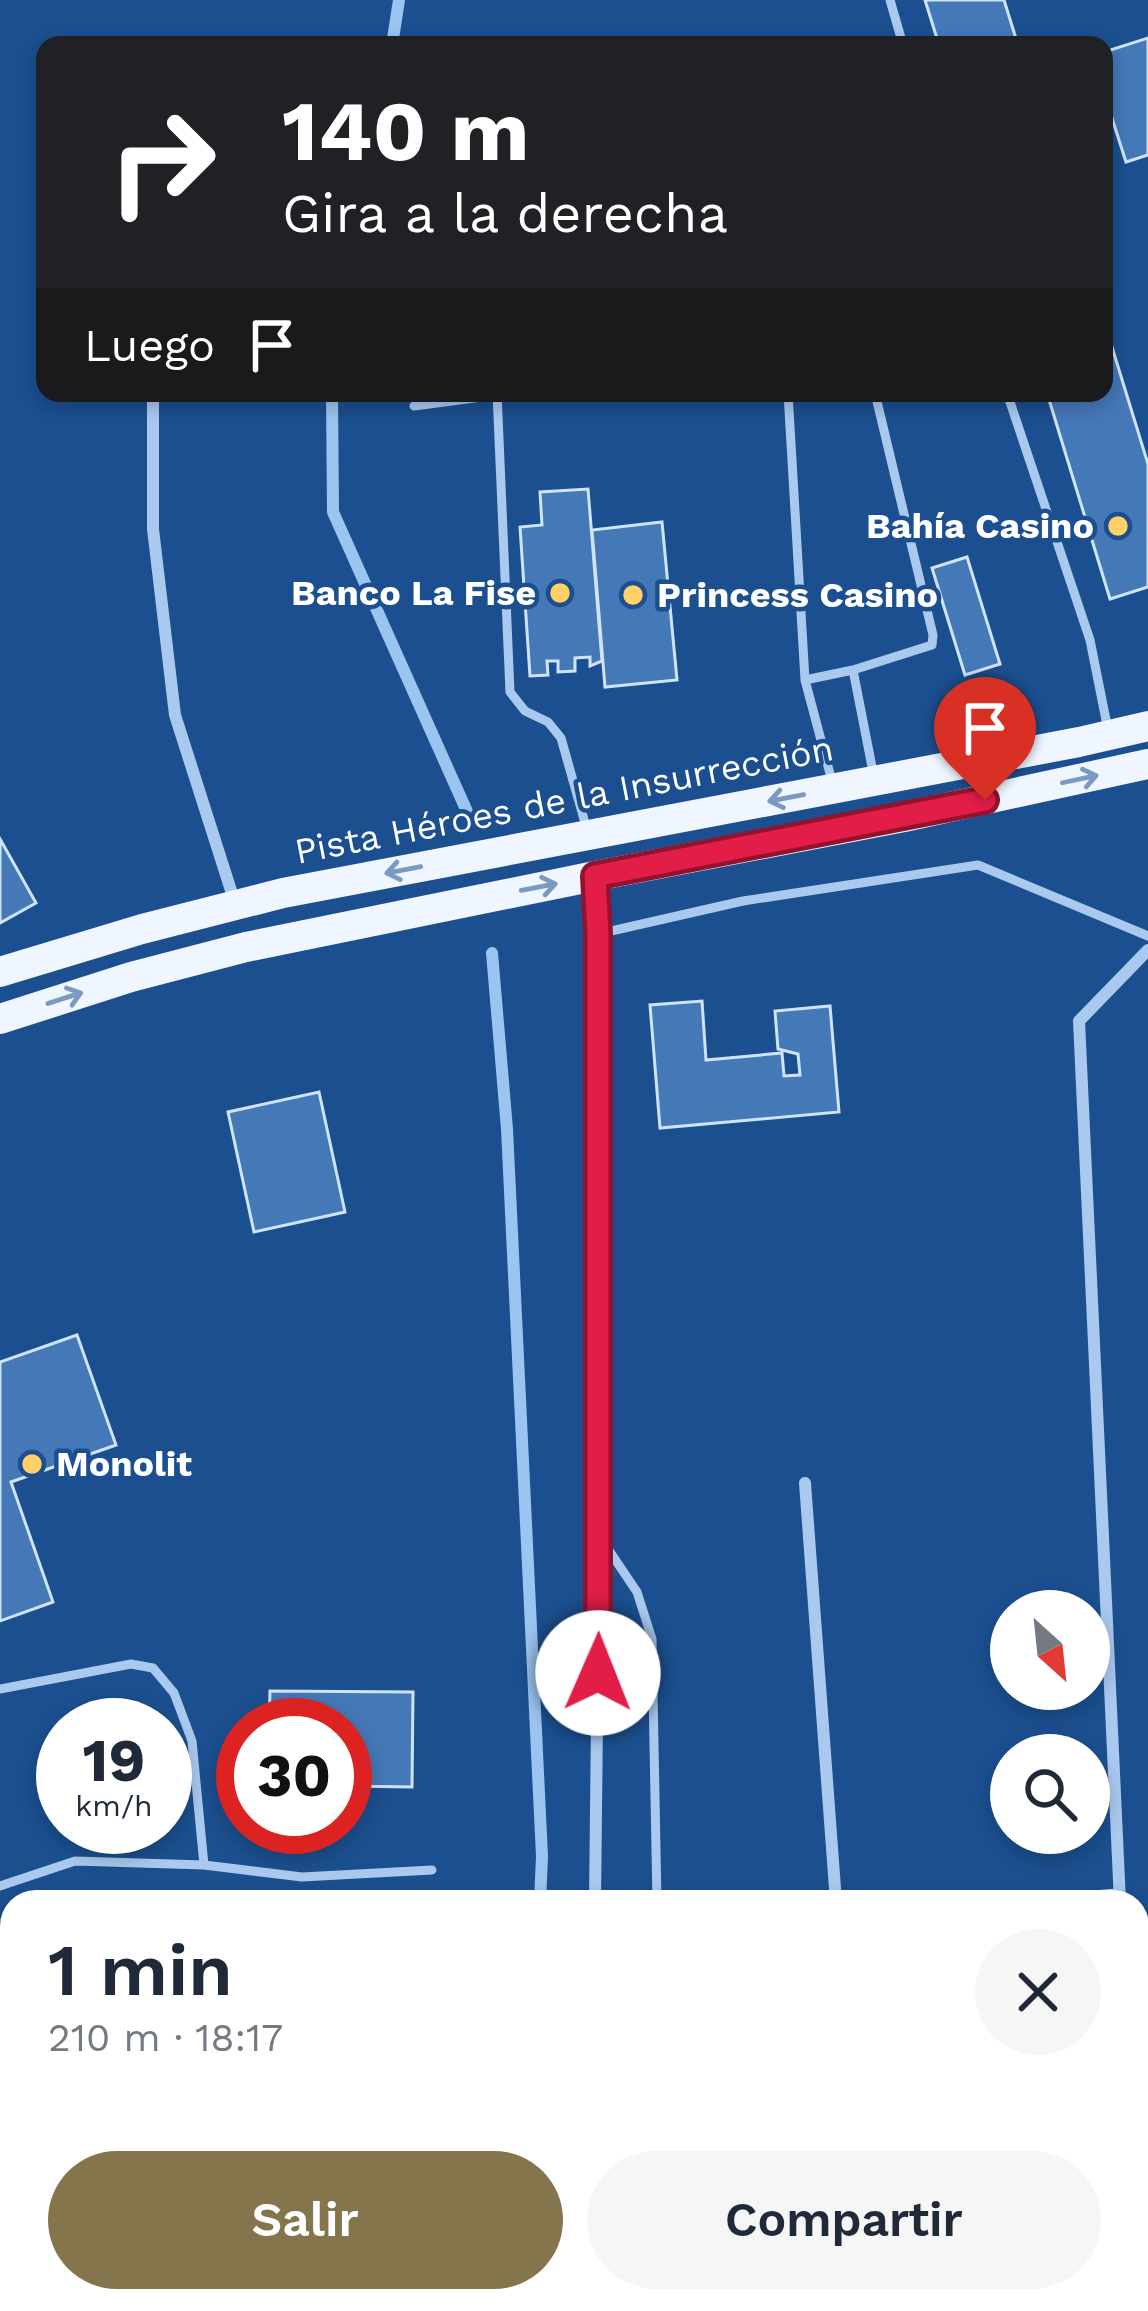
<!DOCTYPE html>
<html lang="es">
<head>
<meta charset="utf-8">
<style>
	body { margin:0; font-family:"Work Sans",sans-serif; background:#f6f6f7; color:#1f2937; height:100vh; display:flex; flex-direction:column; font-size:45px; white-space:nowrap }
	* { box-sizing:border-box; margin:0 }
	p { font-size:39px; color:#747a83 }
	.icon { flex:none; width:66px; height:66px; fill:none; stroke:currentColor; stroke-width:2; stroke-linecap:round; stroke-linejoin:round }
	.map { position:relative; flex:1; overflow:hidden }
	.sheet { position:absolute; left:0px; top:1890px; width:1149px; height:423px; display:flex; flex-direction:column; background:#fff; border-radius:36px 36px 0 0; box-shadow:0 6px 18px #0003 }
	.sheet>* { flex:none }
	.guide { position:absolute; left:36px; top:36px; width:1077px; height:366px; border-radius:24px; box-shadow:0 6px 18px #0003; background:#202124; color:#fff; overflow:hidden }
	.needle { width:78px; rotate:153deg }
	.tools { position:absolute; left:990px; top:1590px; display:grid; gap:24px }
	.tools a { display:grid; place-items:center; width:120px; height:120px; border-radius:50%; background:#fff; box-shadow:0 6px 18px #0003; font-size:60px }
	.speed { position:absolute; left:36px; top:1698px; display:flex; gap:24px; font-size:60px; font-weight:700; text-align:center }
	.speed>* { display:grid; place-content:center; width:156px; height:156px; border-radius:50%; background:#fff; box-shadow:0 6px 18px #0003; line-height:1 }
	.speed small { font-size:30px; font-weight:400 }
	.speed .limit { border:18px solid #d22; background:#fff; color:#111 }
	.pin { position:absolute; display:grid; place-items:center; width:102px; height:102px; color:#fff; margin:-123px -51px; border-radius:50% 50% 50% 0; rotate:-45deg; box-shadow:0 0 12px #0007 }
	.pin .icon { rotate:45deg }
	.me { position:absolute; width:132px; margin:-66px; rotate:1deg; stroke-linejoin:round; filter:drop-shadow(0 0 9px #0008) }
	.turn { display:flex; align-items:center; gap:42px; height:252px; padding:0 48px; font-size:54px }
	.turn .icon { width:156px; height:156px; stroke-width:2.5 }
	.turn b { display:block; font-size:84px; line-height:102px }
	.then { display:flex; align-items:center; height:114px; padding:0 48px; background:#0003; gap:24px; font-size:45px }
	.round { display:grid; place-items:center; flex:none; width:126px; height:126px; border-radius:63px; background:#f6f6f7 }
	.head { display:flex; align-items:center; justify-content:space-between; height:204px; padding:0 48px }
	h1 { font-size:72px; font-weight:600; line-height:90px }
	.primary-button { display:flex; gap:24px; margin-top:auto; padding:24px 48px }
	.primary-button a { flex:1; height:138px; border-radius:72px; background:#84754c; color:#fff; font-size:48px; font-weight:600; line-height:138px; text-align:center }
	.primary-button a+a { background:#f6f6f7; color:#1f2937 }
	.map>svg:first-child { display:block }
</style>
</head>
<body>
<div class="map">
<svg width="1148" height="2311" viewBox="0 0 1148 2311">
	<rect width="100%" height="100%" fill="#1b4f8f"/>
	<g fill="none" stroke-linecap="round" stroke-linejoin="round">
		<path stroke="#9cc4f0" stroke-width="12" d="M392,45L399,0
			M332,393L333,512L469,816
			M492,953L507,1129L542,1856L540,1902
			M525,2311V2301"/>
	</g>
	<path fill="#4478b7" stroke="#cfe3fa" stroke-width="3" d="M925,0H1004L1018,45H939Z
		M1148,38V155L1126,162L1104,93V52Z
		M1108,334L1148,464V587L1110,599L1047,393H1104V336Z
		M588,489L602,661L590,666V657L575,658V671L558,672V661H547L548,675L530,676L520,527L542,525L540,492Z
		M662,522L677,680L605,687L592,530Z
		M967,557L1000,664L965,675L932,568Z
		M0,839L36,903L0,923Z
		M702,1001L706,1060L782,1053L784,1076L800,1075L798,1054L778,1049L775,1011L830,1006L839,1112L660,1128L650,1005Z
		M319,1092L345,1212L254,1232L228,1112Z
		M77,1335L116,1445L11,1482L53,1602L0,1621V1362Z
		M270,1691L413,1692L412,1787L345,1786V1725H269Z"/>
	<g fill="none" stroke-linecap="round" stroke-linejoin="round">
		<path stroke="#a9c9ee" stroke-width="9" d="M890,0L903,45
			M497,393L510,692L525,711L548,722L561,738L587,830
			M788,393L805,680L853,670L932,645L933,635L875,393
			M1007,393L1090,640L1108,730
			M414,406L497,395
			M853,670L874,777
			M805,680L833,785
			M598,934L743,901L978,865L1148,936
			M600,1537L637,1592L652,1639L657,1902
			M0,1689L131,1664L153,1668L174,1693L192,1741L204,1865
			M0,1886L75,1861L204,1865L302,1877L432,1870
			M640,2311L641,2301"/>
		<path stroke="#a9c9ee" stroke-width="12" d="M153,393V529L175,715L235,903
			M595,877L598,934L599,1536L595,1902
			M805,1483L836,1902
			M1039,1902L1120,1894
			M1120,1902L1079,1021L1148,950
			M1137,2206L1148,2204
			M1137,2218L1144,2311
			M857,2301V2311
			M590,2311V2301"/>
		<path stroke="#f0f6ff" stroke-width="30" d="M0,972L142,929L283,893L1079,742L1148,726
			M0,1019L131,977L246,947L595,876L904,817L1148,764"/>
	</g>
	<defs><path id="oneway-shaft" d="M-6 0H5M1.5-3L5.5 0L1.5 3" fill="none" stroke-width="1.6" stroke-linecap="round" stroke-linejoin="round" transform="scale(3)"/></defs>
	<g stroke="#7b9ac1">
		<use href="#oneway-shaft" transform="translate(1080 779) rotate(-12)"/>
		<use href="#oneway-shaft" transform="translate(786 798) rotate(169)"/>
		<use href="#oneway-shaft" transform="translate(403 870) rotate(169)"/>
		<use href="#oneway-shaft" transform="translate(539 887) rotate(-11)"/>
		<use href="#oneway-shaft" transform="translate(65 998) rotate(-18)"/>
	</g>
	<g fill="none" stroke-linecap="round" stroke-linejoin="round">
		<defs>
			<path id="route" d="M598,1673V934L595,876L985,800"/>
		</defs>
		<use href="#route" stroke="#92132f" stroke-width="30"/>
		<use href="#route" stroke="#e11d48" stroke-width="21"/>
	</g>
	<g fill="#ffd166" stroke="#1b4f8f" stroke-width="4.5">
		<circle cx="1118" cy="526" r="12"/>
		<circle cx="560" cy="593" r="12"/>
		<circle cx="633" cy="595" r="12"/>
		<circle cx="32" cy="1464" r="12"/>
	</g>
	<g text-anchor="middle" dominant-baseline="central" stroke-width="9" stroke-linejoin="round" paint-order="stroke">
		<g font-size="36" font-weight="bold" fill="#fff" stroke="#1b4f8f" text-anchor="end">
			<text x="1094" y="526">Bahía Casino</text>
			<text x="536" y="593">Banco La Fise</text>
			<text x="657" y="595" text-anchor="start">Princess Casino</text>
			<text x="56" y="1464" text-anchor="start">Monolit</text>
		</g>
		<g font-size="36" fill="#fff" stroke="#1b4f8f">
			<text transform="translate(564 800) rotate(-11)">Pista Héroes de la Insurrección</text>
		</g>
	</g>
</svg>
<div class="tools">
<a><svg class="needle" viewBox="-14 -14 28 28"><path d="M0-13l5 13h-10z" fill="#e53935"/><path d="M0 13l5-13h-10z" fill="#747a83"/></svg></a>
<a><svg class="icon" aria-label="search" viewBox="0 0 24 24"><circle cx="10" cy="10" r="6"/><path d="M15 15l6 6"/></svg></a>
</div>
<div class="speed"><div>19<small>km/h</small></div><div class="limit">30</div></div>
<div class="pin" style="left:985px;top:800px;background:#d93025"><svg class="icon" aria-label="arrive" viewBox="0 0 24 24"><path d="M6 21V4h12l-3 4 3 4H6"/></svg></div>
<svg class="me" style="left:598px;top:1673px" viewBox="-20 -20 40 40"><circle r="19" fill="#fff"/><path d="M0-13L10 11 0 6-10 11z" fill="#e11d48"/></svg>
<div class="guide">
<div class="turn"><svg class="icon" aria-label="right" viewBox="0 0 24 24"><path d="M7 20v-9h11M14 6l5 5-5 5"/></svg><div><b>140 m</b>Gira a la derecha</div></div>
<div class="then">Luego<svg class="icon" aria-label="arrive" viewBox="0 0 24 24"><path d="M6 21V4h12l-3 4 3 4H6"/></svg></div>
</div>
<section class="sheet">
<div class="head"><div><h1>1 min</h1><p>210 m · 18:17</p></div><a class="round"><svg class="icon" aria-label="close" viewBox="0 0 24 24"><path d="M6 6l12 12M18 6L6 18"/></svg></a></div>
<div class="primary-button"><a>Salir</a><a>Compartir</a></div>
</section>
</div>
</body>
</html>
